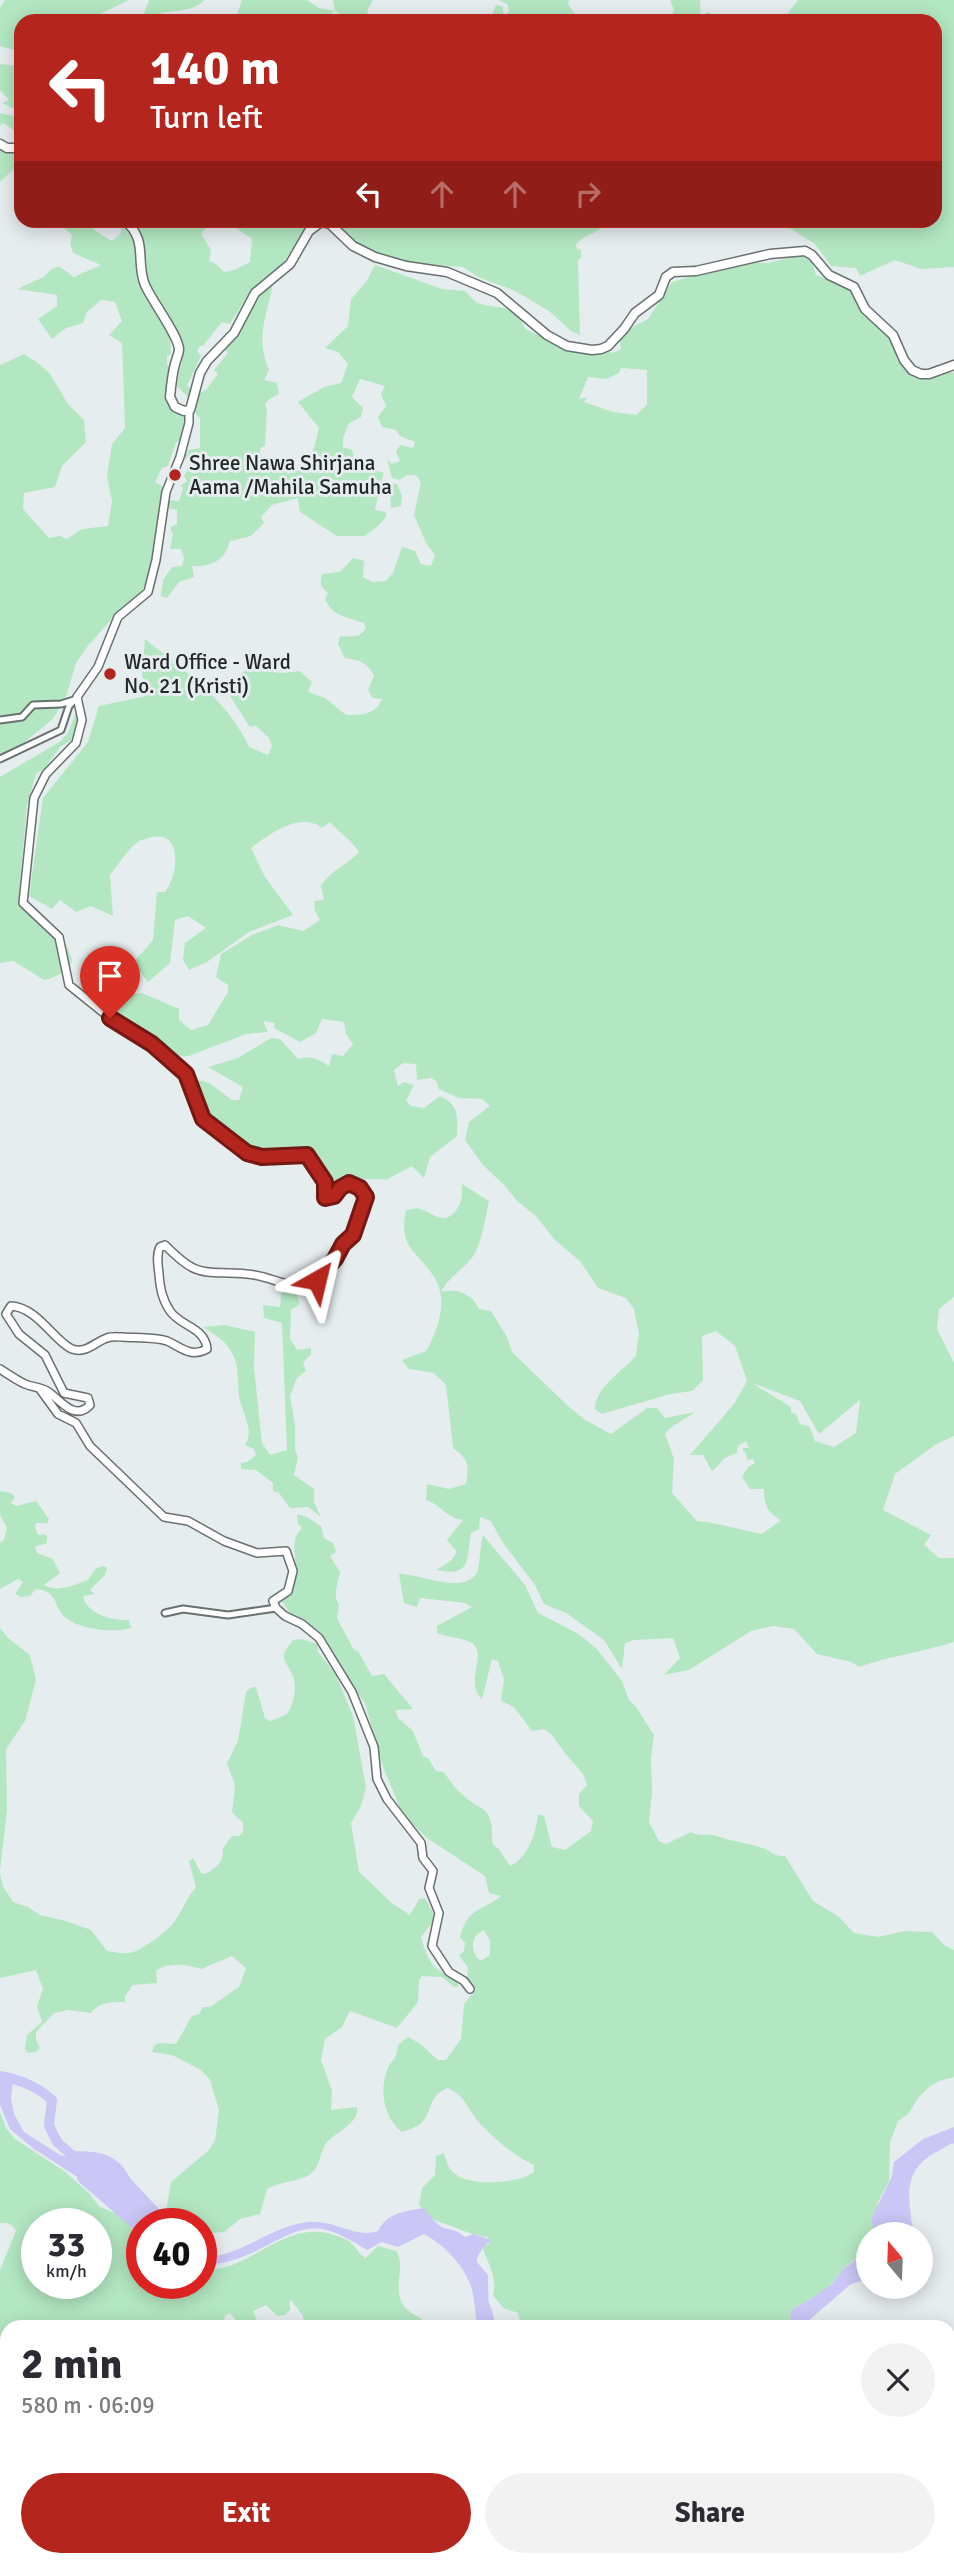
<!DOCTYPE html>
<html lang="en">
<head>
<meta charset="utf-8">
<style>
	body { margin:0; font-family:Signika,sans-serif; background:#f2f2f3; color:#2b2b33; height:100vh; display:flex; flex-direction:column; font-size:26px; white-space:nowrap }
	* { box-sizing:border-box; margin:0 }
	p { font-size:23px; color:#7c7c81 }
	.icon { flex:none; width:38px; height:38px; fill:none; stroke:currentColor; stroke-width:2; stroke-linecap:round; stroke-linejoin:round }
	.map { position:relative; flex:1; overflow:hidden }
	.details { position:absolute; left:0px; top:2320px; width:956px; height:247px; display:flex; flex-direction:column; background:#fff; border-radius:21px 21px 0 0; box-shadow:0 4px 18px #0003 }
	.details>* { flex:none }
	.hud { position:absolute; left:14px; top:14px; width:928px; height:214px; border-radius:21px; box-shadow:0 4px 18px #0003; background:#b4251d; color:#fff; overflow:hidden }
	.needle { width:46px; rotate:341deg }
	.fabs { position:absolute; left:856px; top:2222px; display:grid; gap:14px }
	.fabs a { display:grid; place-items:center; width:77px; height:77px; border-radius:50%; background:#fff; box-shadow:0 4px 18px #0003; font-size:35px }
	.speed { position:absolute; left:21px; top:2208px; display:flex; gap:14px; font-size:35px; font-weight:700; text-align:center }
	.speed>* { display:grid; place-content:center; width:91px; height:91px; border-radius:50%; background:#fff; box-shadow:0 4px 18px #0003; line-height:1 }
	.speed small { font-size:18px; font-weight:400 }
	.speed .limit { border:10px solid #d22; background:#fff; color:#111 }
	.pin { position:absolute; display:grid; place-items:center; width:60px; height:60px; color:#fff; margin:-72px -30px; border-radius:50% 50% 50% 0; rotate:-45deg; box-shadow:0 0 7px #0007 }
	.pin .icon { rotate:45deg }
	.me { position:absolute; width:77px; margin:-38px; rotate:37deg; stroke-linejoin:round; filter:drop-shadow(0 0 5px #0008) }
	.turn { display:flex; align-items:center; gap:24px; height:147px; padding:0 21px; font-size:32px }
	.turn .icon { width:91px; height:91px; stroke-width:2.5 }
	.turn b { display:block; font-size:49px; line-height:60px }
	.lanes { display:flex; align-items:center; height:66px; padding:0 21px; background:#0003; justify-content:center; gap:35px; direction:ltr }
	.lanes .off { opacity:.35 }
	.round { display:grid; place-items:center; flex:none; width:74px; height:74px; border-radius:37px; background:#f2f2f3 }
	.overview { display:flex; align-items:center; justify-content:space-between; height:119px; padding:0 21px }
	h1 { font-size:42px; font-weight:700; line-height:52px }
	.button { display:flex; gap:14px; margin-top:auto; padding:14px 21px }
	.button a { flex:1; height:80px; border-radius:42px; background:#b4251d; color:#fff; font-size:28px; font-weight:700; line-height:80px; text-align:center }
	.button a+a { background:#f2f2f3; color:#2b2b33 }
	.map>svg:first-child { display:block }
</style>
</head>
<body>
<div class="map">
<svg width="954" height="2566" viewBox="0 0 954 2566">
	<rect width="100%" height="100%" fill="#e6edef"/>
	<path fill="#b3e7c2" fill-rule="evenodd" d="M5,0H129L86,21H21V52L0,46V8Z
		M149,0H205C194,10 182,10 168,12C155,13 159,20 142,19Z
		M242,0H307L319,8L335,11L333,0H373L367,11L371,21H346L336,11L318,21H235Z
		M499,0H569L568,4L579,21H492L491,17L496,5L502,6L504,15L509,12L508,5Z
		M670,0H700L701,19L707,12L716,16L717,21H669L674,10Z
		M798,0H954V267L921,269L895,260L860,276L856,268L831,266L816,245L779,221L934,220V21H782Z
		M0,64L21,66V112L2,103L9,100L0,90Z
		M0,113L17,117L21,114L18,133L3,123L0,126Z
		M0,150L21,153V162L0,182Z
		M128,221H225L211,224L201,233L211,250L209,261L216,264L224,272L234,270L250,262L252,239L226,221H313L309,222L284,262L274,274L251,290L230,324L222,322L203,346H200L197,351L201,356L187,386L191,389L188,397L177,386C178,374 184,359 182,348C179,325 159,307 151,286C140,259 151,244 128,221Z
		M327,221H606C601,234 584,233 576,245L577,249L581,250V258L578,260L580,335L571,331L549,311L515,291L478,277L463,267L422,264L400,260L377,253L347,239Z
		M92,222L94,230L112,241L121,233V224C131,237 142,248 137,264L170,339L171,354L167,356V365L173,368L169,400L176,412L188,413L182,443L176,442L168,466L162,468L155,482L164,487L150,575L140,595L123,606L87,647L76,663L66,697L53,719L0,762V365L24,354L38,363L50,374L68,404L84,420L86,442L62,466L55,487L24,493L23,509L49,538L60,536L67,539L82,529L108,526L112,501L107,477L112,444L125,428L122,343L109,335L122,321L115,302L101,300L87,312L83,323L66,328L52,339L38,319L57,306V295L17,289L44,277L50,270L59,266L74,277L101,265L73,253L70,244L72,235L64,228L74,223Z
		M802,255L812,262L816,275L852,287L894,339L897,360L921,378L943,370L954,373V1297L939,1309L937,1329L954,1363V1436L935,1445L895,1474L883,1510L931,1535L924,1545L939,1558H954V1642C922,1652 890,1656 859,1667L851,1662L817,1654L794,1629L773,1626L751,1631L689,1670L664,1675L680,1658L673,1638L634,1640L625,1643L622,1669L604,1640L566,1613L544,1604L535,1585L503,1543L491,1521L480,1517L479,1529L471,1533C466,1561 472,1577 436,1570L451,1561L457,1552L447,1540L463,1520C444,1517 442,1505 426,1500L427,1484L449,1489L466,1484C469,1465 469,1459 453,1448L446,1385L434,1373L409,1369L402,1360L426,1351C438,1330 449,1300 434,1277C417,1250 398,1248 406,1210C408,1210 415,1208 417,1208C432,1211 443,1228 456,1210C463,1201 462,1195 462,1184L489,1201C485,1218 483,1239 474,1255C465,1269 450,1275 441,1292C455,1288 473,1293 479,1309L491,1311L507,1337L512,1352L567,1405L585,1420L611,1434L647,1408H657L665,1418L695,1412C685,1420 672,1424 665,1434L674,1459L672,1493L697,1521C720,1523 740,1530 762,1534L781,1520C766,1512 764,1503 764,1489H750L742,1477L748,1467L755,1463L753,1459L747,1460L746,1453L743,1451V1448H749L746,1441L738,1446L737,1453C718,1459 724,1462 712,1471L703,1455H690L734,1404L747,1381L735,1346L716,1331L702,1336L703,1380L692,1391L670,1394L602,1414L595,1409C595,1387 623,1371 636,1356L639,1334L634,1309L626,1298L598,1288L580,1261L555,1240L536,1216L517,1201L505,1186L483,1165L465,1140L469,1122L490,1106L482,1099L458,1098L439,1089L436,1081L431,1078L417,1080L416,1064L403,1063L394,1070L398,1086L404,1082L414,1085L406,1101L411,1106L424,1108L440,1096C460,1106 457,1115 457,1136L430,1157L424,1178L412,1166L386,1180C372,1177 360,1183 347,1177L335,1185L330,1183L312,1150L289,1148L268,1154L248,1146L200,1112L187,1077L209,1083L232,1100H239L243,1087L208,1067L238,1058L271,1038L280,1039L298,1059C312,1055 318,1059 329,1066L332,1054L343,1056L353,1044L346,1034L344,1022L322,1019L316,1033L300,1042L274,1028L275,1023L263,1021L268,1032L246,1034L189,1056L174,1057C165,1050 157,1041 148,1034C133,1023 103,1016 98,997L123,978L132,994L142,993L179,1009V1020L191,1030L208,1025L228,992V985L216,977L221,954L252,935L278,925L303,931L320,920L315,911L314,901L324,900L321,886C333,868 344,868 359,852C351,839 339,833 330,822L322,828C301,811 269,834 251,848L265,877L293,915L249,932L207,962L189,970L183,960L185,943L206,928L188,916L175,920L170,963L148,982L133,963L153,940L157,892H165C179,874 183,828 149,838C147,839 140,840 139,841C128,849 118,865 110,875L113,916L91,906L76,912L60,900L52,909L29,896L43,798L88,742L99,706L146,696L142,673L145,639C183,670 229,701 249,747L268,755L272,746L269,738L256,726L250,727L230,696L237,677L253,665C268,674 281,674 299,671L312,682L308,692L325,698L346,715C361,715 376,715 382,699L373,698L368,690L374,676C366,661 361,661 345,658L338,644L340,636C351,637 360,638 366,628L364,623C347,617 333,617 325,599L328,593C321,587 319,584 322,574L340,572L353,558L364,561L363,577L373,582L386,581L393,573L402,547L415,551L421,564L431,566L435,555L426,543L414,515L421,482L416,475H408L399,480L392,478L387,459L392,464L400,461L396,452L400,445L413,448L415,442L400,436L396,430L382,427L378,417L386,406L381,394L385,386L360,379L352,397L363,408L361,417L349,423L343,438V447L352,450L354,456L361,459L359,466L384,473L381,482L397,484L402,496L401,506L391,508L390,494L378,496L375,510L386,512V517L377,527L364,536H337L300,512L298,498L272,505L261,517L264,523L251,536L230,541C225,560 212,567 192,566L194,577L179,582L167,598L161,596L163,580L172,567L182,566L184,558L181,549H170L173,534L171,532V527L177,524V510L167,508L169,500L179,501L183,488L180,486L187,481L184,476L192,462L184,457L189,450L200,448V418L196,414L195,395L206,390L218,374L214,370L228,353L224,349L248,308L273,283C267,316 255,337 269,370L264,380L277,383L279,394L269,399L265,405L267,409L265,446L260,448V455L282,466L288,474L305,468L315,445L319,428L298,402L324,387L341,383L348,364L338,352L325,348L348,326L351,299L366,282L375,265L442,289L465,291C469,294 473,301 478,303C498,311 515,300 525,329C553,345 584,341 613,353L621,349L620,341L629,329L648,319L672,282L720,268L751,263H768ZM621,368L647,370V405L636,415L613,412L584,402L587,397L579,399L588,377L607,379L619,373ZM752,1383L800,1401L819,1434L860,1400L856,1433L834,1447L815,1441L809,1426L800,1424L796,1414L791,1413V1407Z
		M76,712H81L84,721L82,733L60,747L45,768L36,774L27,805L18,904C37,929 62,922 72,960C70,970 53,979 44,980L13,961L0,963V777L61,741L68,733Z
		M293,1287L300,1304L291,1310L290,1338L297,1350L311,1348V1355L303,1362L306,1371L297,1378L290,1396L295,1425V1449L298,1458L294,1475L314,1489V1502L321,1517L308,1507L290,1508L279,1493L273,1491V1483L256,1470L241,1469V1463L247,1462L256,1455L254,1449L245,1445C255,1431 242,1412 239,1397C237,1381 240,1367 232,1353C226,1341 214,1334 203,1327L225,1325L255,1332L254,1368L262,1443L270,1455L287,1450L282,1323L264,1318L263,1305L280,1307L281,1294Z
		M0,1491L11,1493L15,1497L11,1503L16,1506L36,1501L49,1519L47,1523H36L35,1527L38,1535L44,1534L47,1536V1543L35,1547L37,1553L53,1559L60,1573L44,1585C59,1593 73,1585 88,1580L95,1569L103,1566L107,1568L105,1575L90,1590L95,1594L83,1596C86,1614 113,1621 129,1620L131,1628C112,1633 82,1630 66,1618C52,1606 59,1591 36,1589L30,1596L21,1597L15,1594L23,1582L18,1579L0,1589V1543L4,1540L7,1528L0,1515Z
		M297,1514L307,1517L321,1526L324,1538L333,1543L336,1552L330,1556L340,1572L336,1590V1598L339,1605L337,1618L354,1650L358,1651L372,1676L384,1674L413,1709L395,1710L398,1718L413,1731L423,1756L428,1758L436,1771L444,1772C451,1783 460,1794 470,1801C477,1806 482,1807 487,1813C494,1823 491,1835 493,1845L499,1849L510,1866C528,1858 536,1833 538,1814L544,1816L552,1847L565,1850L591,1831L593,1821L579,1806V1794L587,1785L583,1774L564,1752L552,1735L544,1729L532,1731L514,1707L501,1701L504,1679L498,1661L492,1659L482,1699C463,1681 490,1653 470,1642C460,1637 448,1638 437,1633V1626L472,1607L465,1603L420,1598L417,1607L404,1603L399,1574C418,1573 466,1596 477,1572C480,1567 480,1545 483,1535L525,1585L538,1613L577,1633L596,1648L622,1681L629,1700L636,1707L654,1735L651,1758L652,1792L649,1822L659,1841L666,1844L691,1832C699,1837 708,1833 717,1836C732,1842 751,1843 765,1849C774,1853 773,1856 785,1856L813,1901L838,1916L854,1933L878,1937L905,1931L932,1932L944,1945L954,1950V2077L939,2081L929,2087L919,2097L908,2114L898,2121L890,2142L889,2181L878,2202L873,2235H868C868,2254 856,2257 843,2269C839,2273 837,2278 833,2282C822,2294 805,2302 791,2310L790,2320L783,2327H746L757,2322L729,2320L693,2328L521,2327L518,2313L503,2308L493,2295C498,2278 487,2262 482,2246L489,2244L488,2237C476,2236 467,2232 456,2228C435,2219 435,2225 419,2205L422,2188L435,2175L436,2156L444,2153C446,2160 448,2168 454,2173C469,2187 518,2184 534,2172V2165C514,2156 492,2137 477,2120C466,2106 466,2097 448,2088C426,2096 434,2113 419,2125C414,2128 408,2130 402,2132C384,2118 379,2092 387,2070C392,2059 397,2059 398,2045L408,2037L419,2043L438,2060H446L461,2039L464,2004L473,1993L467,1980L468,1968L459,1955L464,1951L465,1943L460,1937C469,1905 481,1913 501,1896L489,1893L485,1876L427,1838L403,1815L383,1767L365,1703L342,1673L324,1640L305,1622L291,1614L281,1601L290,1593C292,1584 295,1574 295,1565C296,1550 290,1540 302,1528L298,1524ZM484,1930L490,1941V1955L482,1960L478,1959C470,1948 471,1936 484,1930Z
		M0,1628L8,1638L30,1655L36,1680L25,1721L6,1749L7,1810L0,1871Z
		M302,1639L317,1644L318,1652L335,1673L353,1716L366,1787L361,1806L351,1823L359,1872L393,1904L410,1915L419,1899L425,1898L434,1915L432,1923L421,1937C424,1947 428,1962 437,1969C445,1975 454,1976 459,1986L454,1987L442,1977L422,1976L419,1980L418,2002L397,2028L350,2011L342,2027L325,2039L321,2060L332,2091L331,2110L357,2107C360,2123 336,2132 327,2142C319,2152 321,2168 309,2175C300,2181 281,2181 267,2189L260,2214L240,2219L224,2232L201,2234V2224H164L171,2182L209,2150L215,2140L219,2110L210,2080L201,2070L172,2055L152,2052L154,2046L159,2043L176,2044L192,2016L199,2014L203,2007H210L239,1987L246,1968L232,1956L201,1969C190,1965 166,1962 156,1971L157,1983L133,1985L125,1996V2002C113,2002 98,2002 91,2013L68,2010L54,2013L36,2032V2040L40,2048L36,2052L28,2053L25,2049L27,2035L42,2022L37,2006L43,1989L36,1970L0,1978V1873L3,1886L13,1902L28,1907L40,1915L66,1921L91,1930L107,1951C114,1952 122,1954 129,1953C141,1952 169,1930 175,1921C183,1909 186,1899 196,1887L189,1861L193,1858L201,1873L205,1874C217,1868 224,1862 223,1848L232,1836H239L243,1832V1823L232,1812L235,1785L227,1763L238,1741L246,1692L250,1688L256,1687L265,1718L271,1721L287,1714C294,1704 297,1688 293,1676C290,1668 283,1662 284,1655C285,1649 290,1645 293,1640Z
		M0,2112L6,2128L15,2139L64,2171L89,2193L99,2206L119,2215L130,2226L142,2241V2284H201V2270C250,2273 282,2220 331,2234C337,2236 346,2238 351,2243C357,2248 359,2255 366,2258L378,2246L396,2251C406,2266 394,2284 401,2301C408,2316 423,2315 429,2327H305L303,2316L290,2299V2310L285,2315L277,2316L266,2305L253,2311L260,2327H241L230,2313L226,2315L220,2327L7,2328V2333L0,2340V2270L16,2231C13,2224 7,2222 0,2223ZM37,2224H96V2284H37Z
		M0,2431L7,2433V2505C0,2491 0,2450 0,2431Z
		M414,2560H788V2566H412Z"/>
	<path fill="#cac6f5" d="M0,2071L13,2080L11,2099L14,2114L24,2132L60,2155L72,2158L98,2157L124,2172L160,2210V2224H142V2234L107,2196L34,2149L10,2129L0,2105Z
		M954,2127V2144L952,2143C944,2148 935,2152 928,2157C900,2178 911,2205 913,2235H873L872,2217L892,2176L894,2162L923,2139Z
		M424,2208C429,2215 436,2225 444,2228C455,2231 455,2229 465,2237L473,2234L491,2240C455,2270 495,2294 495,2327H478C475,2316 475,2305 473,2294C468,2269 446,2246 424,2234L398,2247L382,2242L367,2250C352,2241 338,2232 322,2229C299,2224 269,2246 249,2254C234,2261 218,2265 201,2265V2258C242,2257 269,2226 309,2222C335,2220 356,2239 378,2231C388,2212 403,2212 424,2208Z
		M868,2244V2279L851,2284L801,2327H783L790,2320L791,2310L811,2299L833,2283L842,2270L863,2254Z"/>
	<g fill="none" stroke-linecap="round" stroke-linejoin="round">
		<path stroke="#cac6f5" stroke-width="10" d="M0,2076C20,2080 37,2086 52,2100L49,2125L53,2134L58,2143L73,2156C98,2156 114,2157 126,2181
			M82,2178L142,2230
			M468,2259L483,2277L484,2328
			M121,2566L131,2560"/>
		<defs>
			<path id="minor" d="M0,720L22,717L33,705L61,704L74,700
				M0,759L61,730L69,706L77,697
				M165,1613L183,1609L228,1615L276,1608"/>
			<path id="tertiary" d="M0,1369C8,1374 16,1380 25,1384C32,1387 40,1387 47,1391C60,1399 74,1422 90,1405L88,1398L64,1393L45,1355L19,1334L6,1314L11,1306C37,1307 55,1342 72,1349C86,1354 95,1342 107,1338C112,1336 118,1337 123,1337C136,1338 155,1337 167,1341C181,1347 190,1358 207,1349C205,1327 181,1327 170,1311C162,1299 160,1288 159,1274C158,1265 156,1255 160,1247L165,1245C199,1280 203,1270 247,1274C265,1275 282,1285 299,1286C323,1288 331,1257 344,1244C348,1240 352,1237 354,1232C359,1221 362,1208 366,1197L360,1188L349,1183L340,1188L334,1196L325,1198V1182L307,1155L262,1157L247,1153L203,1120L186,1074L152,1044L110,1018L69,985L59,937L23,903L34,798L46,774L76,743L82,720L77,697L98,667L118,617L148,592L156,560L166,492L180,457L189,423V411
				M39,1388L58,1414L76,1423L90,1446L164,1517L188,1521L224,1541L257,1553L286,1551L293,1571L288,1591L273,1601L276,1608L285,1616L302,1624L319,1638L352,1692L374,1747L377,1779L387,1799L421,1843L423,1858L433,1871L429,1888L439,1913L432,1946L449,1972L464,1981L470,1989"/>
			<path id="secondary" d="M0,144L7,148H21
				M124,220C149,240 135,261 145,285C152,301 178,335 179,349C179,354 176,359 175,364C172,375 171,386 170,397L175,407L184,411L190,410L200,373L207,361L234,333L255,293L290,264L309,231L321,222L330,224L353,246L375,257L406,266L447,272L497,293L547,335L567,346L592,350L601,349L608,346L624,329L635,313L659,295L666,277L673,272L696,271L770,254L805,251L812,255L829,275L854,287L865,309L893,335L904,360L912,370L921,374H929L954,365"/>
		</defs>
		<use href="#minor" stroke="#6a6f71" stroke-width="9"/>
		<use href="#tertiary" stroke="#6a6f71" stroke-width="10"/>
		<use href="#secondary" stroke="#6a6f71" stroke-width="11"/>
		<use href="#minor" stroke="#fff" stroke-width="5"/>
		<use href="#tertiary" stroke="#fff" stroke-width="7"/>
		<use href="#secondary" stroke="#fff" stroke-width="8"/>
	</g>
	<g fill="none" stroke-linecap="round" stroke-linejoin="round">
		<defs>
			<path id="route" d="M110,1018L152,1044L186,1074L203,1119L247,1153L262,1157L307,1155L325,1182V1198L334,1196L340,1188L349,1183L360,1188L366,1197L353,1235L343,1244L335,1259L317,1280"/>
		</defs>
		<use href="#route" stroke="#751813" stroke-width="18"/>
		<use href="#route" stroke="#b4251d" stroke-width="12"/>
	</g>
	<g fill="#b4251d" stroke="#e6edef" stroke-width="2.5">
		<circle cx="175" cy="475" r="7"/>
		<circle cx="110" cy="674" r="7"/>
	</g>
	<g text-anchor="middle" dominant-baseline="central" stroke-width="6" stroke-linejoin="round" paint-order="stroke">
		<g font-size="21" fill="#242627" stroke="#e6edef" text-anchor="start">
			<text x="189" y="463">Shree Nawa Shirjana<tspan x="189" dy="24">Aama /Mahila Samuha</tspan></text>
			<text x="124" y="662">Ward Office - Ward<tspan x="124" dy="24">No. 21 (Kristi)</tspan></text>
		</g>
	</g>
</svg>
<div class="fabs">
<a><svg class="needle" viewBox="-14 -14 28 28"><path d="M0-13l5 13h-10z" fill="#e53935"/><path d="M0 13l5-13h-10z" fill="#7c7c81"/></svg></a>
</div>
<div class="speed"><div>33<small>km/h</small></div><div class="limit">40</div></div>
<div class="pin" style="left:110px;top:1018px;background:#d93025"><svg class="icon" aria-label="arrive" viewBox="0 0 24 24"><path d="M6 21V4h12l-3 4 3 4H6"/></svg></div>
<svg class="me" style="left:317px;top:1280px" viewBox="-20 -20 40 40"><path d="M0-17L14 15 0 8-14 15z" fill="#b4251d" stroke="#fff" stroke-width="4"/></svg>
<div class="hud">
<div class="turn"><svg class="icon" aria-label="left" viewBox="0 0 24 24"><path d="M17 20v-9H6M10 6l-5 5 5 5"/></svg><div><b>140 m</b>Turn left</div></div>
<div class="lanes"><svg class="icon" aria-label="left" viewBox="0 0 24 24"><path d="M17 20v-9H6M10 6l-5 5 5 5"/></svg><svg class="icon off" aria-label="ahead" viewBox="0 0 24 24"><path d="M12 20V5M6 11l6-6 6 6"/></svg><svg class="icon off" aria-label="ahead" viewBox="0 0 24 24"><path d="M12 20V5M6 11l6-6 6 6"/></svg><svg class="icon off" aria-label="right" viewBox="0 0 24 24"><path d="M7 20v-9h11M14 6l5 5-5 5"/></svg></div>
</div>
<section class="details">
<div class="overview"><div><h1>2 min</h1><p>580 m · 06:09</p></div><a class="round"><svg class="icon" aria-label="close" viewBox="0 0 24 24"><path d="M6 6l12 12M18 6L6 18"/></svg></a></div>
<div class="button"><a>Exit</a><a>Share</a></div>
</section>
</div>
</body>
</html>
